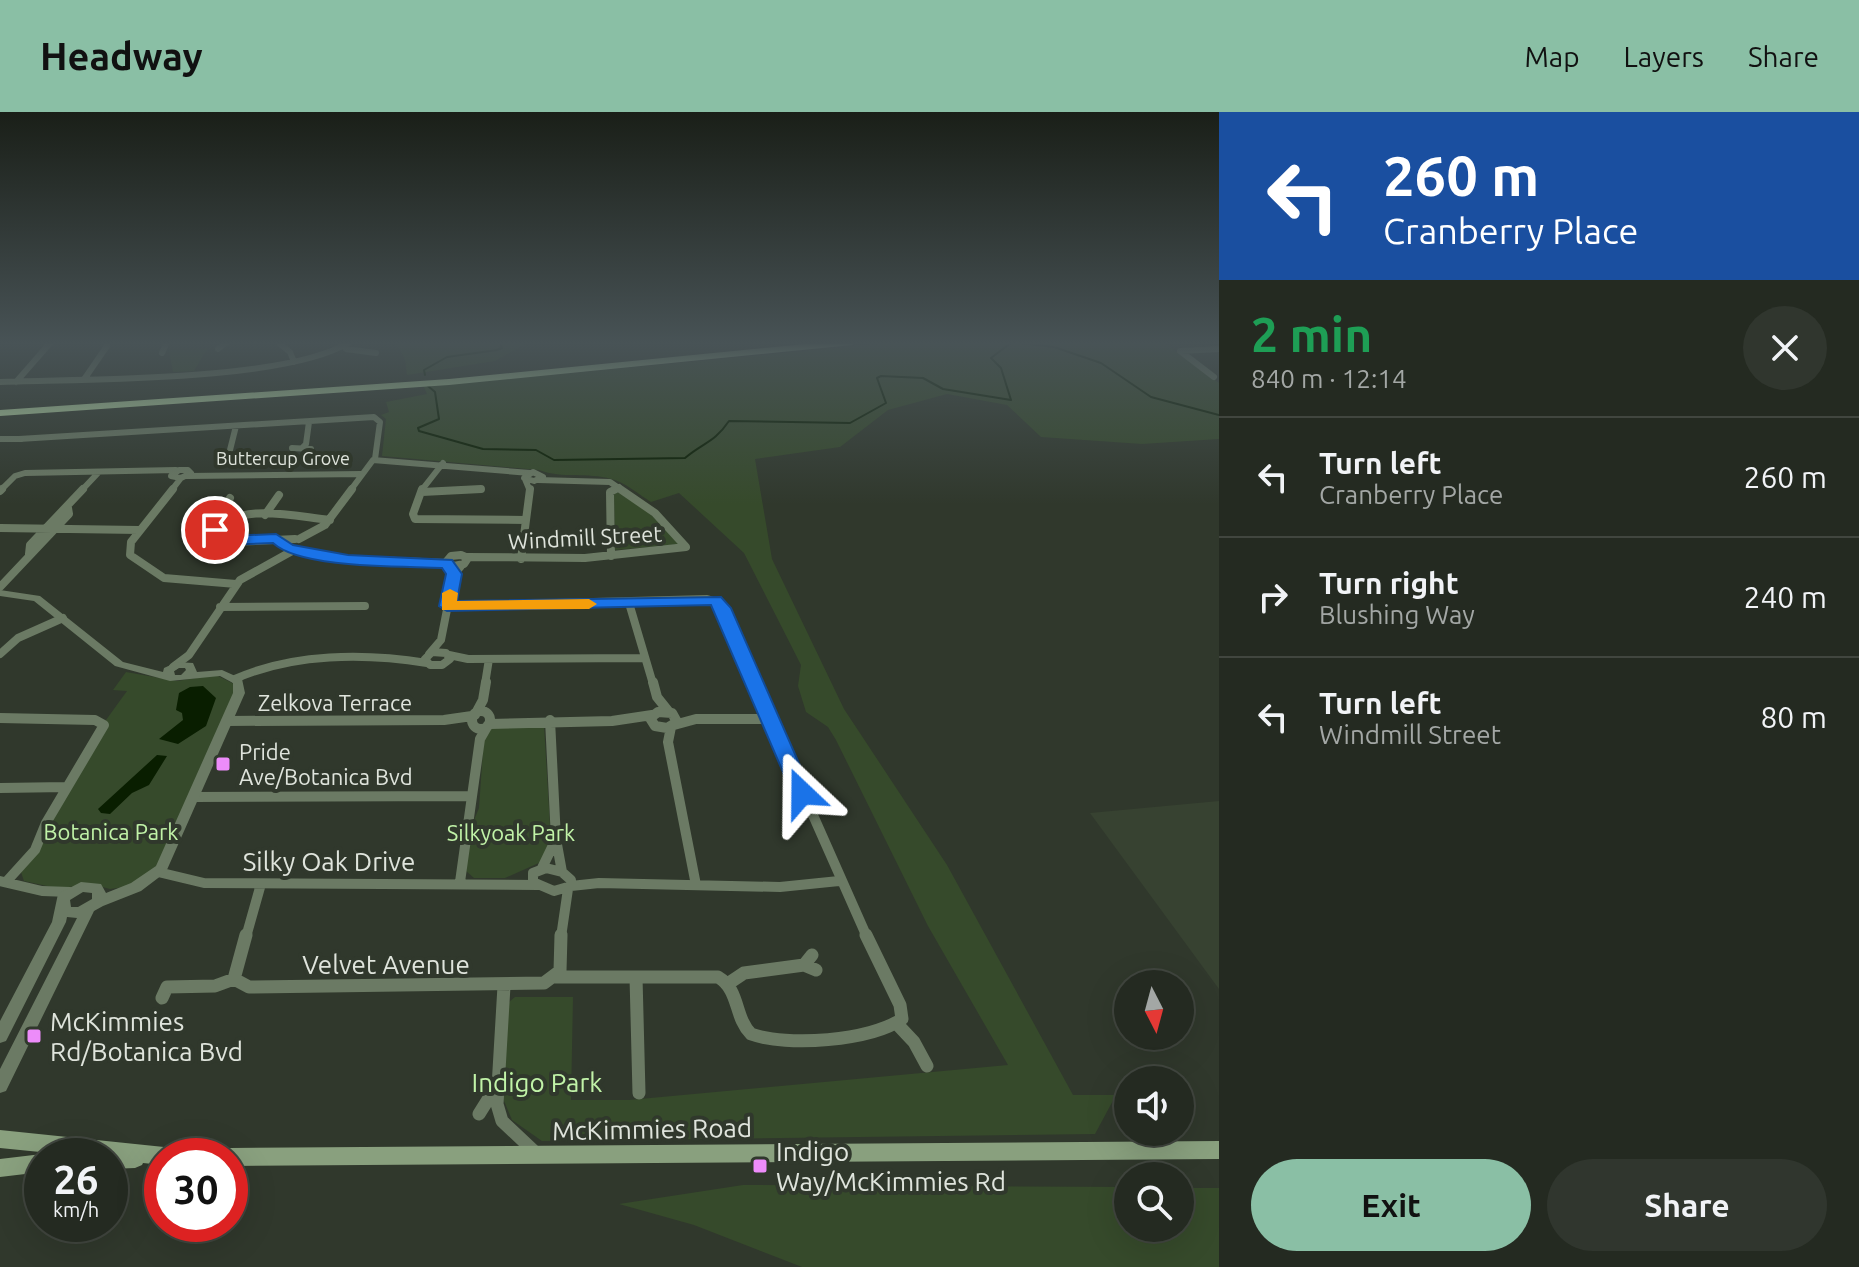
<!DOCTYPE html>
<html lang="en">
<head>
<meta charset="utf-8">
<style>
	body { margin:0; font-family:Ubuntu,sans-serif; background:#30362e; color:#f1f3f6; height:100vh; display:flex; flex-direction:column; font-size:30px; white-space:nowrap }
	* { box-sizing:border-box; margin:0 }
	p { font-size:26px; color:#a3a7a5 }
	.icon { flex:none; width:44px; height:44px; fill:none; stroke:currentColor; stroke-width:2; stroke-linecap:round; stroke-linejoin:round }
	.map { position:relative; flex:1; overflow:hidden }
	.side { display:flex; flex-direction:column; background:#242a21; width:640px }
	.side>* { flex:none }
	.banner { background:#1a4fa0; color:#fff; overflow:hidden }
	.needle { width:52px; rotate:174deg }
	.fabs { position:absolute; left:1114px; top:858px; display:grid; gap:16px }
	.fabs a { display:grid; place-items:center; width:80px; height:80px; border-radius:50%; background:#242a21; box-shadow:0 8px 32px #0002,0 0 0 2px #41463f; font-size:40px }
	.speed { position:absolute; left:24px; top:1026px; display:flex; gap:16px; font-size:40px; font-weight:700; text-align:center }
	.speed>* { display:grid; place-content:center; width:104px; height:104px; border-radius:50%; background:#242a21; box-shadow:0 8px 32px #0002,0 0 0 2px #41463f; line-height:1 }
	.speed small { font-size:20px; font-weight:400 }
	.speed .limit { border:12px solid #d22; background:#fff; color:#111 }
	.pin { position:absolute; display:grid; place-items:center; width:68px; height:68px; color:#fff; margin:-34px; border:4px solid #fff; border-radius:50%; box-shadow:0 2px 8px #0007 }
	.me { position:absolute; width:88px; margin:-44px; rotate:337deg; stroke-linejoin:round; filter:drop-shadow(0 0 6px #0008) }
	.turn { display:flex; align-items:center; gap:28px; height:168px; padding:0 32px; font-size:36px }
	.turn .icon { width:104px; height:104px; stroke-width:2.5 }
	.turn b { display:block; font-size:56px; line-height:68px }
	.round { display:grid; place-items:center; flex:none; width:84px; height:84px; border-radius:42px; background:#30362e }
	.summary { display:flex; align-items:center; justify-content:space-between; height:136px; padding:0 32px }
	h1 { font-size:48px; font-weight:700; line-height:60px; color:#1e9e55 }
	.button { display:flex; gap:16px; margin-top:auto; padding:16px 32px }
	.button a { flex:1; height:92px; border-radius:48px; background:#8abfa5; color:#111; font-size:32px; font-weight:700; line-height:92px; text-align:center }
	.button a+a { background:#30362e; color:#f1f3f6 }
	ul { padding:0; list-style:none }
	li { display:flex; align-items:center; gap:24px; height:120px; padding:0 32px; border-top:2px solid #41463f }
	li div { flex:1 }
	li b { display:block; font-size:30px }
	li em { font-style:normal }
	header { display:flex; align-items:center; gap:48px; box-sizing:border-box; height:112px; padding:0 40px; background:#8abfa5; color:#111 }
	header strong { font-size:38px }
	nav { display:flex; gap:44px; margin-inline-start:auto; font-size:28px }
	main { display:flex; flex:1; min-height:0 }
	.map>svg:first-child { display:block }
</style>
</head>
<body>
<header>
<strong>Headway</strong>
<nav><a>Map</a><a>Layers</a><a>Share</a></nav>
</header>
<main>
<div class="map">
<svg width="1219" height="1155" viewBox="0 0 1219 1155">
	<rect width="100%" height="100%" fill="#30382c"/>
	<path fill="#374231" d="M1219,689V877L1090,701Z"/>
	<path fill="#364a2b" d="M395,230H529L495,249L407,263L405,247Z
		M898,230H1163L1219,271V327L1142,332L1041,325L1007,293L947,282L888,298L840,335L755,347L772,447L844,597L947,753L1073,983H1116L1095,1022L542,1029L512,1008L502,984L509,890L515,885H573L571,988H629L1008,953L928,814L836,628L828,615L806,600L798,574L801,553L744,441L679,381L651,390C638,382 625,370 611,367C587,360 563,367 539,358L382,344L386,307L381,303L389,300L386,290L427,282L424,275Z
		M207,237L194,259L173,260L169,238Z
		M614,378L643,395L681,432L615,438Z
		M126,560L177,569L216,563L234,572V583L160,750L149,762L124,775L110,777L95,773L56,776L24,769L21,760L106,608L127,579L113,578Z
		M544,613L551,730L541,750L505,766H474L466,759L472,713L479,696L484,624L491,616Z
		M743,1073L1128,1075V1116H1180V1076H1219V1155H802L694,1113L619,1092Z"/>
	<path fill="#091e00" d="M203,574L216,586L206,614L178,632L159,627L183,608L182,601L176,598L179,581L190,575Z
		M157,643L167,644L149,673L132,681L110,702L101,701L98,697Z"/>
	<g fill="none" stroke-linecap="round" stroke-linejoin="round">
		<path stroke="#091e00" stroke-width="2" d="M425,263L424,258L447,245L497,238L502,236L500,230
			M428,274L435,280L439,307L418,316L419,319L483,337L536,338L554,348L685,346C704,330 714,331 729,309L850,311L886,291L877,266L881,264L923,266L943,277L1011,288L1001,256L991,246L1012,230L1054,235L1101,251L1151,285L1219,303"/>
		<path stroke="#6b7a64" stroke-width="6" d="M280,232L290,240L294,250
			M218,237L227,230
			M346,237L376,241
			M162,241L167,230
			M1214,265L1180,239L1219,237
			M85,266L107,234
			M0,270C83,267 285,270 350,230
			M16,270L51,230
			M0,327H22
			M19,327L374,305L380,310L375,347
			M292,336L311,337
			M302,336L306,332L309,310
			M229,342L236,314
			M179,358H188L191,361L181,366L171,364Z
			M533,360L543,365L534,369L524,366Z
			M187,364L361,362
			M525,367L530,379
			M538,368L610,370L623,379
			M0,379L15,364L25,361L176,358
			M81,379L98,361
			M171,379L181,366
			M350,379L373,348L530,361
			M421,379L443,351
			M447,379L481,377
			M612,379L619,375"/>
		<path stroke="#6b7a64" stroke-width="8" d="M173,377L131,430L130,443L164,466L236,472
			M422,377L413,402L415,407L526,408
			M0,379L2,377
			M422,380L481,377
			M230,386L224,397L231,404
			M265,403L279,383
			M0,416L139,418
			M295,427L234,430L216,426L214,422C237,388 296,405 330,408
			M299,427L325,413L352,377
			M296,438L348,447L447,451
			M29,442L30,433L83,377
			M461,443L468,446L464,452L454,454L446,450L451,444Z
			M611,444L610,380L616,377
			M467,445L585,446L686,435L655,401L620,377
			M521,447L530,377
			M0,475L69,402L68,396
			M629,491L653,572
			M447,494L707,487L720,491L755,572
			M220,495L365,494
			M432,540L446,541L450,547L442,553H430L425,547Z
			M0,542L18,526L63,506
			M429,542L441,528L454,462L461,454
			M449,543L468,547L645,546
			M173,555L189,543L240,468L294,438
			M235,567C293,541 365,541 427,551
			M485,572L489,547"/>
		<path stroke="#6b7a64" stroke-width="10" d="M653,570L657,585L669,600
			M754,570L867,825
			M472 608a9 9 0 1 1 18 0a9 9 0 1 1-18 0Z
			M658,600L672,601L677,610L667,616L655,614L650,606Z
			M475,603L483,588L486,570
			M0,606L95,608L104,613L46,711L35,738L6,770
			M550,608L556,727L562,760
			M227,609L444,608L472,604
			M490,612L612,609L652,603
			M674,613L696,607H770
			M671,615L668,630L696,773
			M0,676L66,675
			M194,685L472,684
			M542,756L556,727
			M546,756L562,760L571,768V774L554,779L533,770V761Z
			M158,760L204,771L538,773
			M0,769L42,779L70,780
			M460,770L480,627L488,613
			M571,774L599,771L780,775L839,769
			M246,825L261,772
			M561,825L568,777"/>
		<path stroke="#6b7a64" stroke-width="13" d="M812,843L804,853L816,858
			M556,865H718C740,878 734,905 751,922C787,935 870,929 902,907L900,893L866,823
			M636,865L639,981
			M234,867L246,823
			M729,871L744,861L804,853
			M504,874L497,992L502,1009L537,1042
			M162,886L167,875L215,874L234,867L249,875L544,871L560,859L561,823
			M898,913L914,930L927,954
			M479,1002L494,978"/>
		<path fill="#6b7a64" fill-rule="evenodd" d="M0,478L40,484L123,550L163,560L164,556L177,550L193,551L197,560L222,558L242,567L245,581L166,760L141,779L103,794L94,799L6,979L0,981V957L77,806L67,805L66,810L6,929L0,931V909L52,810L58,782L81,770L101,772L106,781L131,771L156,754L233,581V571L220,564L170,569L115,554L34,489L0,484ZM179,556H185L186,558L181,563H175L174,559ZM83,780L92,781V787L78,795H71L70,788Z"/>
		<path fill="#89a07e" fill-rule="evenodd" d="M0,1018L164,1035L171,1038L173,1044H162V1053L143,1051L142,1053L135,1056L110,1057V1044H80L0,1036Z
			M1219,1029V1047L230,1054V1044H221L223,1039L230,1036Z
			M42,1042L47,1044H42V1060L0,1065V1047Z"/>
		<path fill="#b5d8a3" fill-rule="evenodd" d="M825,230H857L852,233L449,273L0,304V298L449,267Z"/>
	</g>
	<linearGradient id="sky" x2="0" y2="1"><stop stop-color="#1a1f18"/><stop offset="0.59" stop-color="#485356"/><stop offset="1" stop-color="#485356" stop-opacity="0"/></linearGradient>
	<rect width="1219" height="392" fill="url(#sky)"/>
	<path fill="#1a73e8" stroke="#114b97" stroke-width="2" d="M215,414L226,424L276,422L293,433L348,443L452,448L462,462L457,489L721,485L731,496L812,681L802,688L792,681L711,493L447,499L439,494L446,462L442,456C402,454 301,457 273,431L223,433L207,424L210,415Z"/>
	<path fill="#f59e0b" d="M450,477L458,481L457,489L589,487L597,492L589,497L442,498V481Z"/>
	<g fill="#ed8cfa" stroke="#30382c" stroke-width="3">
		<rect x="215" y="644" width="16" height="16" rx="4"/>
		<rect x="26" y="916" width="16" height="16" rx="4"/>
		<rect x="752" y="1046" width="16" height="16" rx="4"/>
	</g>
	<g text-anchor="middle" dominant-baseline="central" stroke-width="8" stroke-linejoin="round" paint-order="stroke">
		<g font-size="18" fill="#dfe4dc" stroke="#30382c">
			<text x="283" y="346">Buttercup Grove</text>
		</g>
		<g font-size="22" fill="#dfe4dc" stroke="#30382c">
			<text transform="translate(585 425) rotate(-3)">Windmill Street</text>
			<text x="335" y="590">Zelkova Terrace</text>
		</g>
		<g font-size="22" fill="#dfe4dc" stroke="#30382c" text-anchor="start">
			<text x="239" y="639">Pride<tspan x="239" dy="25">Ave/Botanica Bvd</tspan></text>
		</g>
		<g font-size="22" fill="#c1f3a8" stroke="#30382c">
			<text x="111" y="719">Botanica Park</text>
			<text x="511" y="720">Silkyoak Park</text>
		</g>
		<g font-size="26" fill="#dfe4dc" stroke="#30382c">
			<text x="329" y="749">Silky Oak Drive</text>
			<text x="386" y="852">Velvet Avenue</text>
			<text transform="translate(652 1017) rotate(-1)">McKimmies Road</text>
		</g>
		<g font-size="26" fill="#dfe4dc" stroke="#30382c" text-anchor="start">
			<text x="50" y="909">McKimmies<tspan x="50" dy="30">Rd/Botanica Bvd</tspan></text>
			<text x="776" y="1039">Indigo<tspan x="776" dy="30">Way/McKimmies Rd</tspan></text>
		</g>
		<g font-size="26" fill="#c1f3a8" stroke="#30382c">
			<text x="537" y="970">Indigo Park</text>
		</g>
	</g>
</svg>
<div class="fabs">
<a><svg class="needle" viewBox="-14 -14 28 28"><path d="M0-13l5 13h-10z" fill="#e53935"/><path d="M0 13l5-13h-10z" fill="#a3a7a5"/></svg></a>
<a><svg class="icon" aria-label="sound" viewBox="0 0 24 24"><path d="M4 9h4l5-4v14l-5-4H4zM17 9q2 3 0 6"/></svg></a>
<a><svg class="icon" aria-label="search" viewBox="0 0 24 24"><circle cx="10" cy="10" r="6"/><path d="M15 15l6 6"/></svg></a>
</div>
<div class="speed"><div>26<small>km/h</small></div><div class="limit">30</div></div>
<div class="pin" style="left:215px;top:418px;background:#d93025"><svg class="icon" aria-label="arrive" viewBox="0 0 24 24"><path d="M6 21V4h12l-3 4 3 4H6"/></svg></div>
<svg class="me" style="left:802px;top:681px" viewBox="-20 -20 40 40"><path d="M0-17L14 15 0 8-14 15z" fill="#1a73e8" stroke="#fff" stroke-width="4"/></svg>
</div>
<section class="side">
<div class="banner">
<div class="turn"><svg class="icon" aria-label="left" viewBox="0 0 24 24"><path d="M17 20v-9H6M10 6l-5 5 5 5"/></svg><div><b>260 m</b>Cranberry Place</div></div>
</div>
<div class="summary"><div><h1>2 min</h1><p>840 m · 12:14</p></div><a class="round"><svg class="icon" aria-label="close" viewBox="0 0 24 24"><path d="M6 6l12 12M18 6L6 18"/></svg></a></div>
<ul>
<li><svg class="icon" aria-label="left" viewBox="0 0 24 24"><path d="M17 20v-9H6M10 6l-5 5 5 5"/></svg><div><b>Turn left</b><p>Cranberry Place</p></div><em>260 m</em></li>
<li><svg class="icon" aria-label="right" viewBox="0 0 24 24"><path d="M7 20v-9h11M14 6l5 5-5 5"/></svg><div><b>Turn right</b><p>Blushing Way</p></div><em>240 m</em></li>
<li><svg class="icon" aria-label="left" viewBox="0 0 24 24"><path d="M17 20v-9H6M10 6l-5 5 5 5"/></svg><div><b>Turn left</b><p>Windmill Street</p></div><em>80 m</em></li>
</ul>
<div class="button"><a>Exit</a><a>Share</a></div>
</section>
</main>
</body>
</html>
